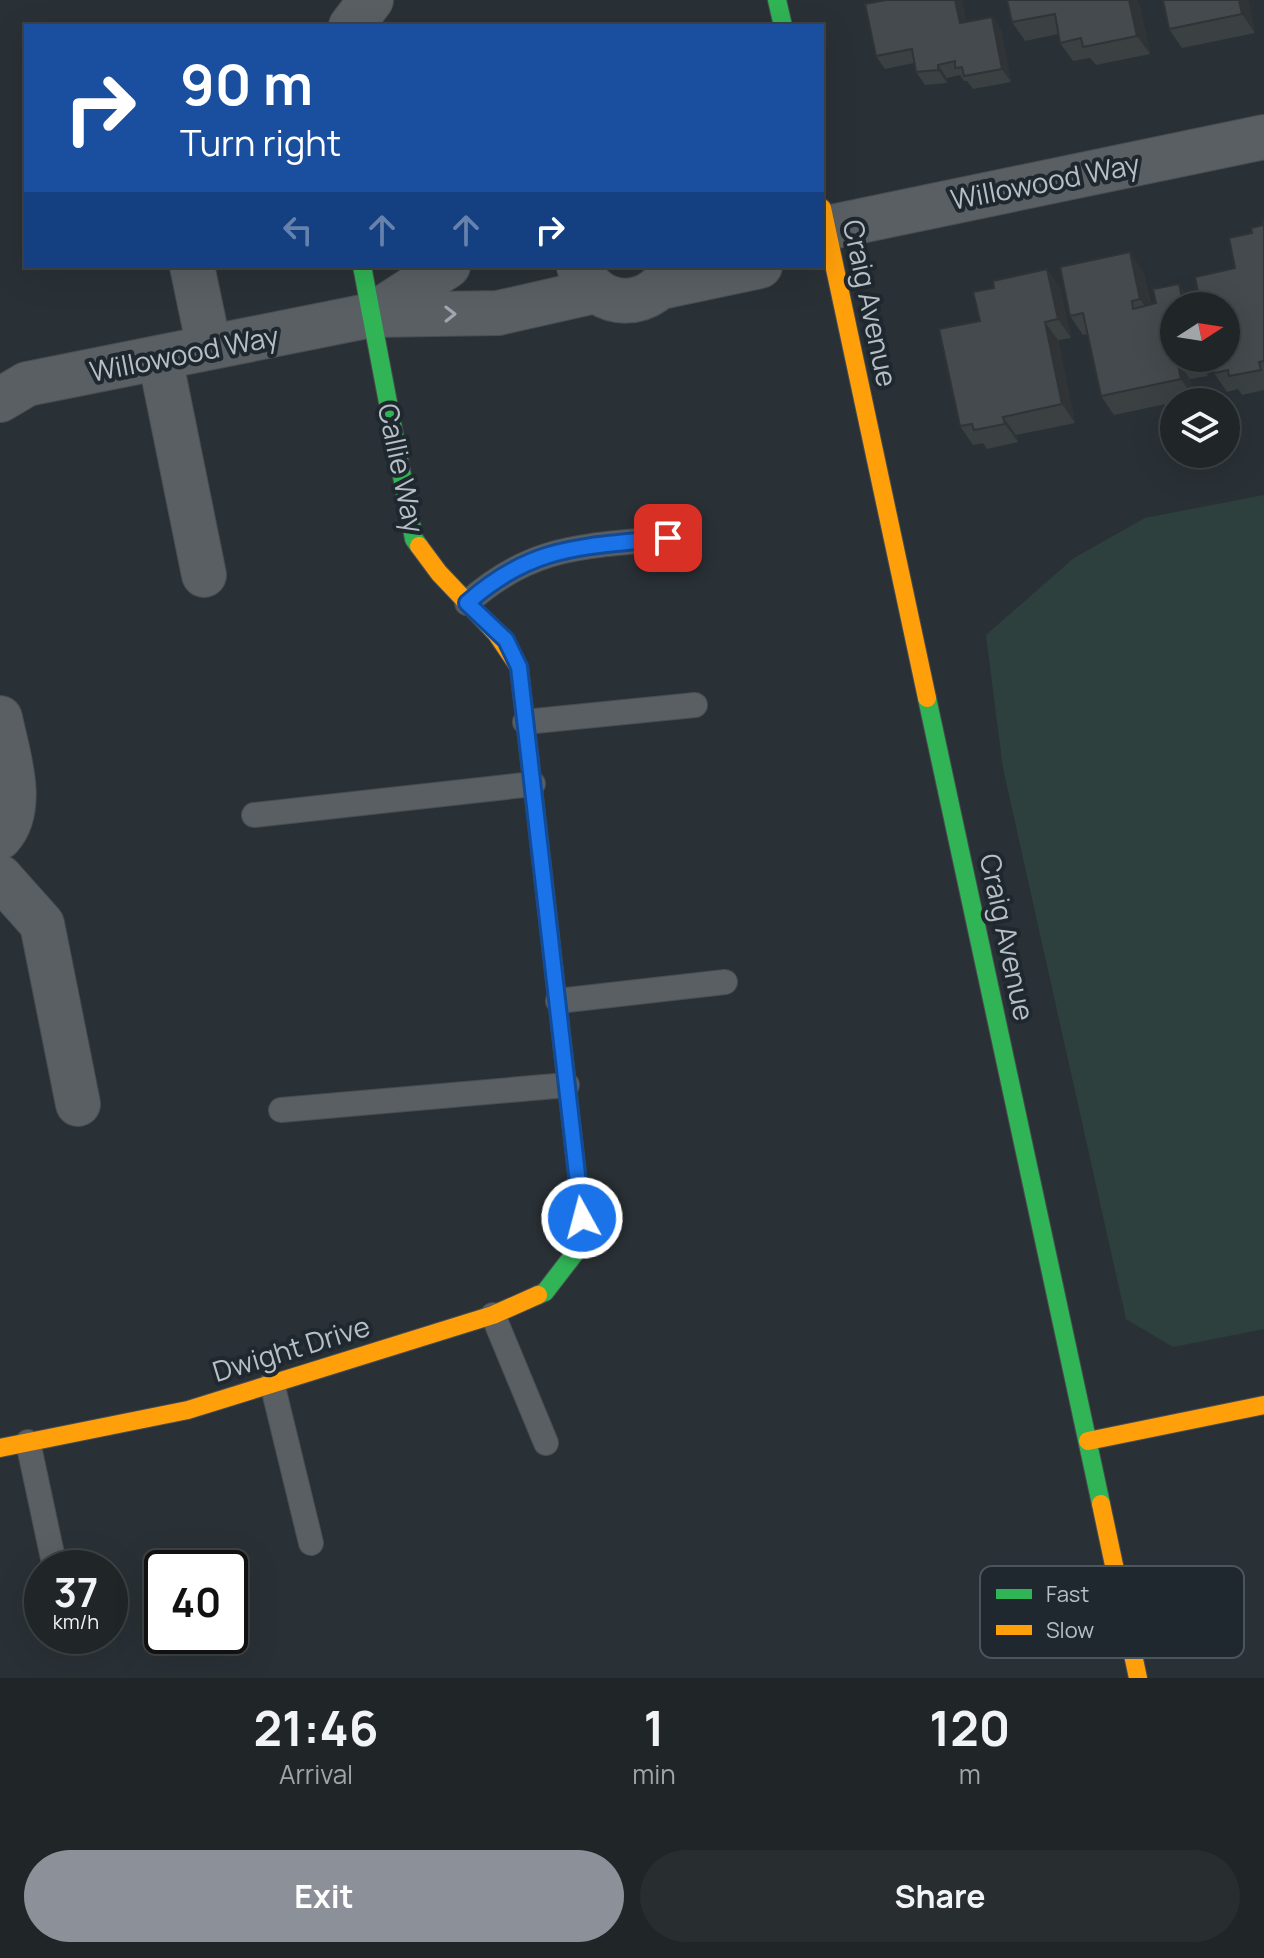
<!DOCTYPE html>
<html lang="en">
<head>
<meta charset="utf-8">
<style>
	body { margin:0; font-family:Manrope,sans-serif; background:#282d30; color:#f1f3f6; height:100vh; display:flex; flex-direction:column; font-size:30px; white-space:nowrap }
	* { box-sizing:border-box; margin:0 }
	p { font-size:26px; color:#a2a5a8 }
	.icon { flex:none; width:44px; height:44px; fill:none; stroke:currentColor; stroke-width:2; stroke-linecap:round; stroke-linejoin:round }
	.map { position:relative; height:1678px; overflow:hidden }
	.details { display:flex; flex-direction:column; background:#202528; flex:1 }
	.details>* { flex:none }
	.hud { position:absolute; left:24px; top:24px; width:800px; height:244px; border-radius:0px; box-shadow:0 8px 32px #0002,0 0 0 2px #3d4245; background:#1a4fa0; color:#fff; overflow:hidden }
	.needle { width:52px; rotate:78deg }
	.buttons { position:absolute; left:1160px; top:292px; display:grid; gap:16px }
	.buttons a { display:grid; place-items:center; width:80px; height:80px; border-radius:50%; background:#202528; box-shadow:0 8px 32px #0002,0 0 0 2px #3d4245; font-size:40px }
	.speed { position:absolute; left:24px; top:1550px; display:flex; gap:16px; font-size:40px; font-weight:700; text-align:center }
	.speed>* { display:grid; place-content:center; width:104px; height:104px; border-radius:50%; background:#202528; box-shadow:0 8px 32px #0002,0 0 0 2px #3d4245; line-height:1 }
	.speed small { font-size:20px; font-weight:400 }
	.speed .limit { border:4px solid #111; border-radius:12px; background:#fff; color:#111 }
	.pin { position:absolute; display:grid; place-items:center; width:68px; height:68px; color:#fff; margin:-34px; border-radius:16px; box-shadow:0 4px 12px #0006 }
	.me { position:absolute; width:88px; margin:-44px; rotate:353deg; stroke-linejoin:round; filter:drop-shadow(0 0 6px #0008) }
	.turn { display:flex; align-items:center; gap:28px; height:168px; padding:0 24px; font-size:36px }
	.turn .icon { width:104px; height:104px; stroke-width:2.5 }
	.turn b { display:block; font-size:56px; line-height:68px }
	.lanes { display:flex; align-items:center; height:76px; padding:0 24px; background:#0003; justify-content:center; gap:40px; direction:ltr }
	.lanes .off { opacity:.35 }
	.eta { display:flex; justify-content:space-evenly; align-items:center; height:136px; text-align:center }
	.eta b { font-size:48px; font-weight:700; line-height:56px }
	.button { display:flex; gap:16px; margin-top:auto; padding:16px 24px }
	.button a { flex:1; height:92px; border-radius:48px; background:#8c9099; color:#fff; font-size:32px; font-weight:700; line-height:92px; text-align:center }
	.button a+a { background:#282d30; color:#f1f3f6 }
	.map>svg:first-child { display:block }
</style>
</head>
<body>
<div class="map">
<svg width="1264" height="1678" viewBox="0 0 1264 1678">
	<rect width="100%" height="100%" fill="#2a3136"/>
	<path fill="#2d403e" d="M1264,495V1329L1173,1347L1126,1319L1003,768L986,635L1074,558L1145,518Z"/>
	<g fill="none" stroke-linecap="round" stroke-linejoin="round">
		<defs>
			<path id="lane" d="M467,603C533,544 584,547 668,538
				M525,722L695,705
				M254,815L533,784
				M558,1001L725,982
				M281,1110L567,1085
				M493,1315L546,1443
				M272,1383L311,1543
				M28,1442L55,1568"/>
			<path id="street" d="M351,26L371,0
				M822,229L1264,137
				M192,266L209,347
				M579,267C597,313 656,311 673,266
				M661,287L760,266
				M372,315L448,266
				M160,358L204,575
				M0,400L27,384L372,315L498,313L595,291
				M0,718C7,753 27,807 0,837
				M0,877L42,924L78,1104"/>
			<path id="fast" d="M777,0L783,26
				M362,266L414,539L419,546
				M927,698L1101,1504
				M538,1295L545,1292L575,1253L582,1218L545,892"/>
			<path id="slow" d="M822,208L927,698
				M419,546L439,573L496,633L519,667L545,892
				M1088,1441L1264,1405
				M0,1448L188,1410L493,1315L538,1295
				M1101,1504L1138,1678"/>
		</defs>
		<use href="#lane" stroke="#484d51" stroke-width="26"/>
		<use href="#street" stroke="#484d51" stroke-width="46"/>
		<use href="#fast" stroke="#484d51" stroke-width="20"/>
		<use href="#slow" stroke="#484d51" stroke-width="20"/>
		<use href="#lane" stroke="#5a5f64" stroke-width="24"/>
		<use href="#street" stroke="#5a5f64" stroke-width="44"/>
		<use href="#fast" stroke="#30b455" stroke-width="18"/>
		<use href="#slow" stroke="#ff9f0a" stroke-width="18"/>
	</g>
	<path fill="#3b4043" d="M886,0H962L966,22L992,17L1001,30L1011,82L973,89L967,81H964L960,75L947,78V83L925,85L916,72L914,63L885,69L876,56Z
		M1007,0L1139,3L1150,54L1096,65L1090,58L1073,61L1060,43L1058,34L1025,41L1012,22Z
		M1248,0L1255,33L1182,48L1169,29Z
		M1264,221V390L1242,395L1238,389L1227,392L1214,373L1235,268L1252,233L1263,225Z
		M1047,269L1060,288L1071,338L1058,340L1075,423L1016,435L1018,442L987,449L983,443L973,445L960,426L980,321Z
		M1143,271L1151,305L1192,302L1193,306H1174V358H1204L1208,376L1190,379L1194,398L1114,415L1101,396L1088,334L1083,335L1070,316Z"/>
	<path fill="#303437" d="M955,0H962L969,36L960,23Z
		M1129,0H1137L1139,3L1150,54L1137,36Z
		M1239,0H1248L1255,33L1242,14Z
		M992,17L1001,30L1011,82L1002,69Z
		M938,65L947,78V83L938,70Z
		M1130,252L1143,271L1153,318L1140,299Z
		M1047,269L1060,288L1071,338L1058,319Z
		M1179,284L1192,302L1193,306H1184Z
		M1045,322L1058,340L1075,423L1062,404Z
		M1196,358H1204L1208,376Z
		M1177,361L1190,379L1194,398L1181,379Z
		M1003,417L1016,435L1018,442L1005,424Z"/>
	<path fill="#454a4e" stroke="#303437" stroke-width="2" d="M886,0H955L960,23L992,17L1002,69L964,76L962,67L955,68V61L938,65V70L916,72L912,49L876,56L865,4Z
		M1007,0H1129L1137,36L1083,47L1081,38L1060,43L1055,14L1012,22Z
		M1163,0H1239L1242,14L1169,29Z
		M1262,221H1264V361L1259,362L1261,370L1229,376L1228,370L1214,373L1211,358H1226V306H1201L1195,277L1235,268L1229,238L1252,233L1251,228L1263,225Z
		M1130,252L1140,299L1132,301L1133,309L1156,303L1153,289L1179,284L1184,306H1174V358H1189L1177,361L1181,379L1101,396L1083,313L1070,316L1060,267Z
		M1047,269L1058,319L1045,322L1062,404L1003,417L1005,424L974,430L972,424L960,426L939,329L980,321L973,292L994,288L993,281Z"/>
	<defs><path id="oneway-chevron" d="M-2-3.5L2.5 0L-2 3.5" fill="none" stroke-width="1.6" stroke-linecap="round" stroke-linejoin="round" transform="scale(2)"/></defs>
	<use stroke="#9fa6ae" href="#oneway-chevron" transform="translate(450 314) rotate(-1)"/>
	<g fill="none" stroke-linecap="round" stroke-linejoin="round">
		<defs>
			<path id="route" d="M582,1218L519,667L506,640L467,603C533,544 584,547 668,538"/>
		</defs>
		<use href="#route" stroke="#114b97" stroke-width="20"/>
		<use href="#route" stroke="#1a73e8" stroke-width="14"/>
	</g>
	<g text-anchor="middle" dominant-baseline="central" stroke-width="8" stroke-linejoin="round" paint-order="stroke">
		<g font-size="28" fill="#b6bec6" stroke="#1f282f">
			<text transform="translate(1045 181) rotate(-11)">Willowood Way</text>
			<text transform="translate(871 303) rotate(78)">Craig Avenue</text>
			<text transform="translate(184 353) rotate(-11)">Willowood Way</text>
			<text transform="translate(402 468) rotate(78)">Callie Way</text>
			<text transform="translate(1008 937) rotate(78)">Craig Avenue</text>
			<text transform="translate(291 1348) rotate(-17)">Dwight Drive</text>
		</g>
	</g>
	<rect x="980" y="1566" width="264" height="92" rx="12" fill="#1f282f" stroke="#4c555c" stroke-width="2"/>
	<rect x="996" y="1589" width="36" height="10" fill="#30b455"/>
	<rect x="996" y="1625" width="36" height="10" fill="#ff9f0a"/>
	<g font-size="22" fill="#b6bec6">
		<text x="1046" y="1602">Fast</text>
		<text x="1046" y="1638">Slow</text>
	</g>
</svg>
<div class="buttons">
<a><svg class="needle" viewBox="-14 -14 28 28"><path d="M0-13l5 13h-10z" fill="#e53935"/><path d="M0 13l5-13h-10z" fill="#a2a5a8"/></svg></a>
<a><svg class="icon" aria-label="layers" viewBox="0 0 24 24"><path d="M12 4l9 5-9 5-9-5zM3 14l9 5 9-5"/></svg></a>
</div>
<div class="speed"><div>37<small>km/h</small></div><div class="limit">40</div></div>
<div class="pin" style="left:668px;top:538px;background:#d93025"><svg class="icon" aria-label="arrive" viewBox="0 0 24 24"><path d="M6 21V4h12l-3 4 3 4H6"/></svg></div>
<svg class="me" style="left:582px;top:1218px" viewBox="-20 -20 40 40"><circle r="17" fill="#1a73e8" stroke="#fff" stroke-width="3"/><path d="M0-11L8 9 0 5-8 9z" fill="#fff"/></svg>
<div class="hud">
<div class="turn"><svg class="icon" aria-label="right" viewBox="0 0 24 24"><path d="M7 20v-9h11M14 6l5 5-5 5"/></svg><div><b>90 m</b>Turn right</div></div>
<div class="lanes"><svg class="icon off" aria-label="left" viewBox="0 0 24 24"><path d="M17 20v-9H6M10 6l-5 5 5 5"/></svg><svg class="icon off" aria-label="ahead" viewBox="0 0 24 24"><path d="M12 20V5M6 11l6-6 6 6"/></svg><svg class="icon off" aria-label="ahead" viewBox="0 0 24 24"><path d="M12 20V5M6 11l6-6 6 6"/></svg><svg class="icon" aria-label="right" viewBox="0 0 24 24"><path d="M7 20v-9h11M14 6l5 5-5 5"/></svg></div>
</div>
</div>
<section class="details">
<div class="eta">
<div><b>21:46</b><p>Arrival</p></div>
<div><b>1</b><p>min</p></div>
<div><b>120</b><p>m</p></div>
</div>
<div class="button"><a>Exit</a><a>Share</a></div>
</section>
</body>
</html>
